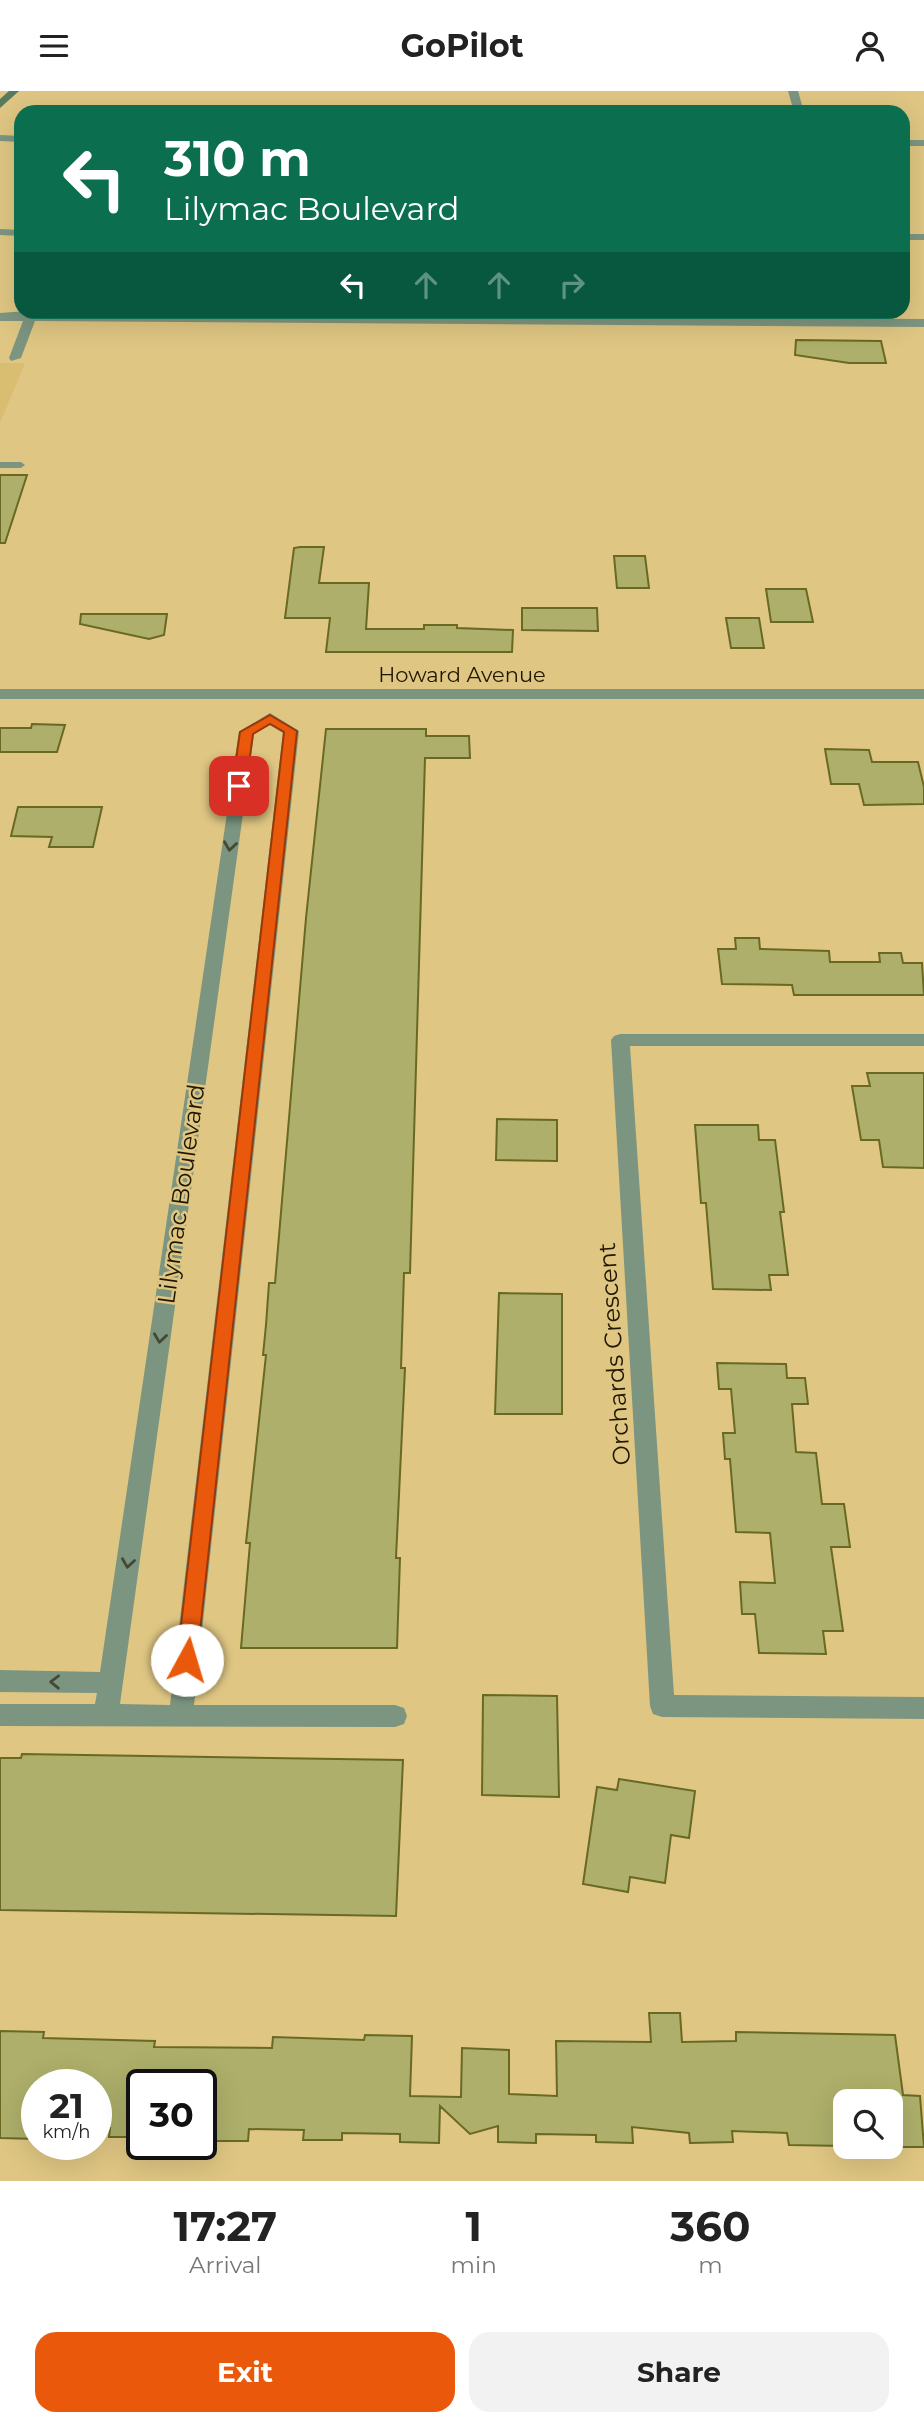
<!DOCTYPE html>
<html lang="en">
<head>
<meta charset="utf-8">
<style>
	body { margin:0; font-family:Montserrat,sans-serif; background:#f2f2f2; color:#222; height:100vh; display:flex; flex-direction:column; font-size:26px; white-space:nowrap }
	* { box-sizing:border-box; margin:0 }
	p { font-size:23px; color:#767676 }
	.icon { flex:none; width:38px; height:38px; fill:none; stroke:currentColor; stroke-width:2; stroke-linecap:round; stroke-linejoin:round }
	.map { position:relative; height:2090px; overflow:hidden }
	.sheet { display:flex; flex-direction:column; background:#fff; flex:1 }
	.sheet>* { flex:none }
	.banner { position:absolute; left:14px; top:14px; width:896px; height:214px; border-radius:21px; box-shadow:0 7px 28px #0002; background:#0b6e4f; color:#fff; overflow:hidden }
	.fabs { position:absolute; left:833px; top:1998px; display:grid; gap:14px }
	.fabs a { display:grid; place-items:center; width:70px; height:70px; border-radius:14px; background:#fff; box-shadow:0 7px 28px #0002; font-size:35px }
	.speed { position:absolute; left:21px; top:1978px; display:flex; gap:14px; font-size:35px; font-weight:700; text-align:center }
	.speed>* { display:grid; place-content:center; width:91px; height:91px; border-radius:50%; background:#fff; box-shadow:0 7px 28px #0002; line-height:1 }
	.speed small { font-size:18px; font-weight:400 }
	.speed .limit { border:4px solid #111; border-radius:10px; background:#fff; color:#111 }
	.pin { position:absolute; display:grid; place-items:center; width:60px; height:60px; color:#fff; margin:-30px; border-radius:14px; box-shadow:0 4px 10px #0006 }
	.me { position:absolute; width:77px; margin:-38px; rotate:6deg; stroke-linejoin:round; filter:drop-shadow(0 0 5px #0008) }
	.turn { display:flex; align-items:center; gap:24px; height:147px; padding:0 35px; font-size:32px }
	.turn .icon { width:91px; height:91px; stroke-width:2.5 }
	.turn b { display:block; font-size:49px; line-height:60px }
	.lanes { display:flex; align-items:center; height:66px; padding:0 35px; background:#0003; justify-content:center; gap:35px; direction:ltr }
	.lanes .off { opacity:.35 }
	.eta { display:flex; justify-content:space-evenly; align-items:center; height:119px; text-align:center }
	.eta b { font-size:42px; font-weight:700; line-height:49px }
	.primary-button { display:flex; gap:14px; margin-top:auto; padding:14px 35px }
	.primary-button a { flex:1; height:80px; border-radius:21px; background:#ea580c; color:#fff; font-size:28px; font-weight:700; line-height:80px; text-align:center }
	.primary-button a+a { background:#f2f2f2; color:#222 }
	header { display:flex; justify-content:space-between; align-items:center; height:91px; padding:0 35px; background:#fff; font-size:32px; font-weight:700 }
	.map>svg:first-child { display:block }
</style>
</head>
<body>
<header><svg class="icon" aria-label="menu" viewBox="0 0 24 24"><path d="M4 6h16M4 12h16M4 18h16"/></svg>GoPilot<svg class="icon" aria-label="person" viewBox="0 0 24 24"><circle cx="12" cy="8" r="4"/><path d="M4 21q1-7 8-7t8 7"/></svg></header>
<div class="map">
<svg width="924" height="2090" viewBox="0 0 924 2090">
	<rect width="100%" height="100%" fill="#dfc683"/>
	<path fill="#d9bd71" d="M0,272H25L0,332Z"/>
	<path fill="#adaf6a" stroke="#696924" stroke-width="2" d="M796,249L881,250L886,272H849L795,264Z
		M0,384H27L5,452H0Z
		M300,456H324L319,492H369L366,538H424V534H457V537L513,539L512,561H326L330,527H285L294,457Z
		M614,465H645L649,497H617Z
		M766,498H806L813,531H771Z
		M522,517H597L598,540L522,539Z
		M81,523H167L164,544L149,548L80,533Z
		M726,527H759L764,557H731Z
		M32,633L65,634L57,661H0V637H31Z
		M326,638H426V645H469L470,667H425L410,1182H404L401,1277H405L396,1467H400L397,1557H241L250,1452H246L266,1264H263L266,1234L269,1192H275L306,827Z
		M825,658L869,659L872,671H918L924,696V713L864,714L859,693H831Z
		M18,716H102L93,756H49L52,746L11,745Z
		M735,847H759L760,858L829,860L830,871H880L879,862H901L903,872H922L924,904H794L792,894L722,893L718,858H736Z
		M867,982H924V1077L883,1076L879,1049H861L852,995H870Z
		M497,1028L557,1029V1070L496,1069Z
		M695,1034H758L759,1049H775L784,1121H780L788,1184H769L771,1199L713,1198L706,1112H701Z
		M499,1202L562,1203V1323H495Z
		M717,1272L786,1273L787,1287H805L808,1313H792L796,1361L816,1362L822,1413H844L850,1456H831L843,1540H823L826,1563L759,1562L755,1523H742L740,1491L775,1492L770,1442L736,1441L730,1368H725L723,1342H735L731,1298H719Z
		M483,1604L557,1605L559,1706L482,1704Z
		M22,1663L403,1669L396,1825L0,1819V1667H21Z
		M619,1688L695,1700L689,1747L671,1744L665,1792L630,1786L628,1801L583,1793L597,1696L617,1699Z
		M649,1922H680L682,1951L736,1950V1941L895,1944L903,2004L920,2005L924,2056H891V2011H845V2055L789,2054L787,2042L732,2040L733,2051L690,2052L689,2042L632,2036L633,2052L596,2051V2044L536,2043V2052L498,2051V2035L470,2043L440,2015L439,2052L400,2051V2043L342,2042V2049H303L304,2039L249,2038L248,2050H206L207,2038H201V1993H142V2046H109L110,2037H96V1993H37V2048L0,2047V1940L44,1941L43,1947L155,1950L154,1956L272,1957L273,1946L364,1949L365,1944L412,1945L410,2005L461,2006L462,1957L509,1959V2003L557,2005L556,1950L651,1951Z"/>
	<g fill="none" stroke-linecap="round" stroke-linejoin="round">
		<path fill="#7c9580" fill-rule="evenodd" d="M0,371H21L25,374L21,377H0Z"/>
		<path fill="#7c9580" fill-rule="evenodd" d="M788,0H798L804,21H794Z
			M0,44L21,45V51L0,50Z
			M903,49H924V55H903Z
			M0,138L21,139V145L0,144Z
			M903,143H924V149H903Z
			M27,220H39L38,223L924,228V236L35,230L21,267L11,270L9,267L23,230H0V222Z
			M270,622L299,640L194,1614H395L404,1617L407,1625L404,1633L395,1636L0,1635V1613H95L97,1602L0,1601V1579L100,1581L239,641ZM270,634L283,642L170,1614L120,1613L254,643Z
			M620,943H924V955H630L674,1604L924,1606V1628L662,1626L653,1623L650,1615L611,949L614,945Z"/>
		<path fill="#7c9580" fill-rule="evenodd" d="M0,598H924V608H0Z"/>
		<path fill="#577b5d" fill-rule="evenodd" d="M9,0H19L0,17V8Z"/>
	</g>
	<defs><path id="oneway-chevron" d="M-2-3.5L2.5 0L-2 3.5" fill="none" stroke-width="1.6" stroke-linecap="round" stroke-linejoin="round" transform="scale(1.75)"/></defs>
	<g stroke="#454933">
		<use href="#oneway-chevron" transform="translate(230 755) rotate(98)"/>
		<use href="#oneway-chevron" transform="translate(160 1247) rotate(98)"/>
		<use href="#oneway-chevron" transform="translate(128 1472) rotate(98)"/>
		<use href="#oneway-chevron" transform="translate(55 1591) rotate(-179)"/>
	</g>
	<path fill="#ea580c" stroke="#983908" stroke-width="2" d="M270,624L297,640L197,1569L194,1575L187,1577L180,1575L177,1569L284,641L270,633L253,643L246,695L239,699L232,695L240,641Z"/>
	<g text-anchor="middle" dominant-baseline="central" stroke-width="5" stroke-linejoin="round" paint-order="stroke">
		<g font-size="21" fill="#201700" stroke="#dfc683">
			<text x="462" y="583">Howard Avenue</text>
		</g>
		<g font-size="24" fill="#201700" stroke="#dfc683">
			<text transform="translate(181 1103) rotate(-82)">Lilymac Boulevard</text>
			<text transform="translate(614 1263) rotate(-94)">Orchards Crescent</text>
		</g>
	</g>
</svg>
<div class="fabs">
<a><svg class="icon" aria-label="search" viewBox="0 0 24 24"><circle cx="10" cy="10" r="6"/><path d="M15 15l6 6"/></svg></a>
</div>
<div class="speed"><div>21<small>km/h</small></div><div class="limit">30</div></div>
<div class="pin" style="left:239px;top:695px;background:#d93025"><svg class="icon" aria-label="arrive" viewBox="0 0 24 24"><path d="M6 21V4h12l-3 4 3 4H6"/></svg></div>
<svg class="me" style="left:187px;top:1569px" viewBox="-20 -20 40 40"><circle r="19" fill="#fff"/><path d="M0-13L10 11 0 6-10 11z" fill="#ea580c"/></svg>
<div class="banner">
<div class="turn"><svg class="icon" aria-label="left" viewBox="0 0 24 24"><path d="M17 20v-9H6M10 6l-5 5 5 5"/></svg><div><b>310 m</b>Lilymac Boulevard</div></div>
<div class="lanes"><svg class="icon" aria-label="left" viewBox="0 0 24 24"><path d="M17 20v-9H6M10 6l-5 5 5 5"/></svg><svg class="icon off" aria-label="ahead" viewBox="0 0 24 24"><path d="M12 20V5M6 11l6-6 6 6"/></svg><svg class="icon off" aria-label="ahead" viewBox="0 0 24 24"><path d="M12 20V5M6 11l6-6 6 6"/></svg><svg class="icon off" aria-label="right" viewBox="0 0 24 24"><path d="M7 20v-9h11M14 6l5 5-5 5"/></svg></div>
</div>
</div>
<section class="sheet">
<div class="eta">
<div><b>17:27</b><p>Arrival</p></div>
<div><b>1</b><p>min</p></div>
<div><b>360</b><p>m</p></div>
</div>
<div class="primary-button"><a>Exit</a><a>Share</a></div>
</section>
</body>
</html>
